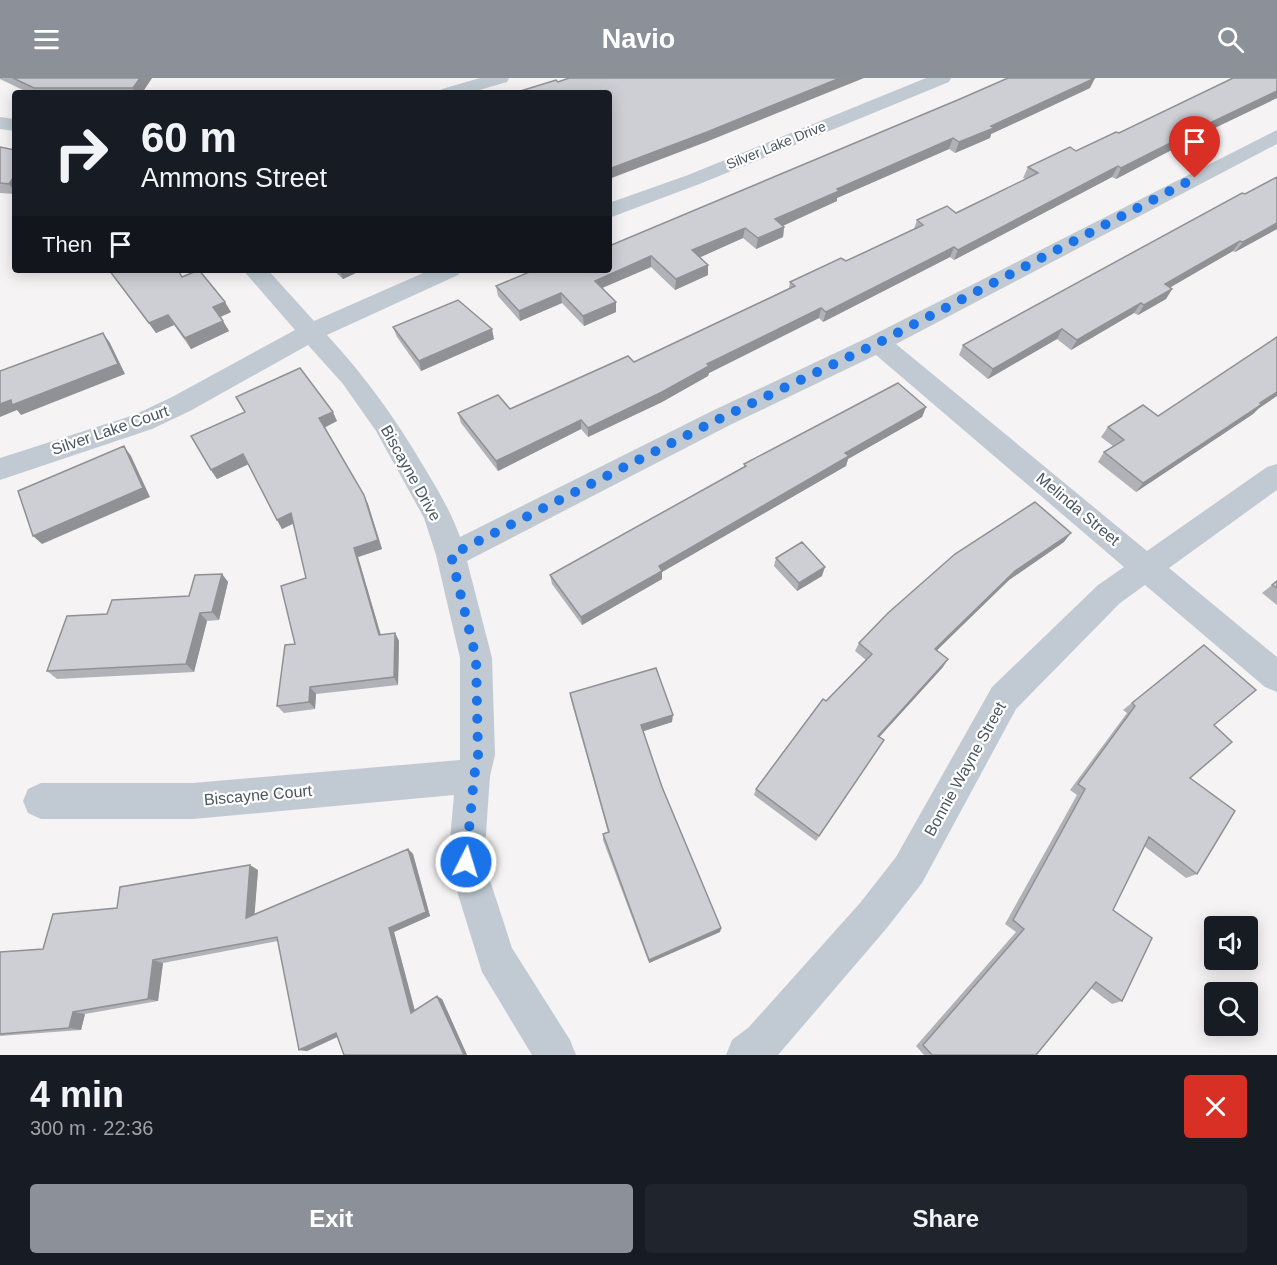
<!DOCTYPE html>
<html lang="en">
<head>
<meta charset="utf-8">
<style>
	body { margin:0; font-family:Arial,sans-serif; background:#20242c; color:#f1f3f6; height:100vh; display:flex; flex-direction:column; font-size:22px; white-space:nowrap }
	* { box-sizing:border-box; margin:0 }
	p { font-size:20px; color:#9ea1a6 }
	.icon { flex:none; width:33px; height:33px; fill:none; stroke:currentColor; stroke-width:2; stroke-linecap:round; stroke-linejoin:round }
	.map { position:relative; height:977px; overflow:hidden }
	.drawer { display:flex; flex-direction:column; background:#171b24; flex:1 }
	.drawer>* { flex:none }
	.banner { position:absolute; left:12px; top:12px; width:600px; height:183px; border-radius:6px; box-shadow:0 3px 15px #0003; background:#171b24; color:#f1f3f6; overflow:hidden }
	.buttons { position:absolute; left:1204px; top:838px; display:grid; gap:12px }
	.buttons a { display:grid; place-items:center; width:54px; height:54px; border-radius:6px; background:#171b24; box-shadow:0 3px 15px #0003; font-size:30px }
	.pin { position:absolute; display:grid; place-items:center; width:51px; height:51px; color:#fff; margin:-62px -26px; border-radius:50% 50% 50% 0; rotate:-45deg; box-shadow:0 0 6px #0007 }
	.pin .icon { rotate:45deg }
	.me { position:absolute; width:66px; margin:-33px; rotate:5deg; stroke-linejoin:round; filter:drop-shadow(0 0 4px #0008) }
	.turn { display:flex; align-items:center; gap:21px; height:126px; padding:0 30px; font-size:27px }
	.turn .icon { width:78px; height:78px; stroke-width:2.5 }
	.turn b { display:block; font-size:42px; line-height:51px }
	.then { display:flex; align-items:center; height:57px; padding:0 30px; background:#0003; gap:12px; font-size:22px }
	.round { display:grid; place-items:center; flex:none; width:63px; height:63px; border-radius:6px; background:#20242c }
	.head { display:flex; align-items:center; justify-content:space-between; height:102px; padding:0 30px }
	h1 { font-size:36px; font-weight:700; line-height:45px }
	.button { display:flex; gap:12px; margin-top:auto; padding:12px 30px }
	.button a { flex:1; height:69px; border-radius:6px; background:#8c9099; color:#fff; font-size:24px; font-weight:700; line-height:69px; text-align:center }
	.button a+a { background:#20242c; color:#f1f3f6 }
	header { display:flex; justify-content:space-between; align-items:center; height:78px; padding:0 30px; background:#8c9099; color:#fff; font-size:27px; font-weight:700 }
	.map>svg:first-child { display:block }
</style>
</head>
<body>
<header><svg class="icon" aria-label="menu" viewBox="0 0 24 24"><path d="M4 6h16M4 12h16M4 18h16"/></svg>Navio<svg class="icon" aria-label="search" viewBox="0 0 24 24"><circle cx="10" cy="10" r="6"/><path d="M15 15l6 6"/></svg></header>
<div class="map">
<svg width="1277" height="977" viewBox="0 0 1277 977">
	<rect width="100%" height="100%" fill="#f5f3f3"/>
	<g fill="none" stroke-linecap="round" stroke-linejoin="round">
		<path fill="#c1cad2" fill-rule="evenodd" d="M480,0H509L507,4L469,15H439L442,11Z
			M926,0H951L949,4L702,105L609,140V125L688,97Z
			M0,39L15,41V53L0,51Z
			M1277,52V66L896,266L1147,473L1267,389L1277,386V412L1169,490L1277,579V614L1265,609L1145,507L1120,525L1016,631L922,805L886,851L778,977H726L732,962L749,949L860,825L896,779L992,609L1098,507L1124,489L876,277L730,347L467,483L492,580L495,677L490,698L484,784L512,870L570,962L576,977H532L482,894L448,784L454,717L193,741H41L28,735L23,723L28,711L41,705H193L460,682V580L436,477L424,440L376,353L343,306L308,267L190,333L152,351L0,402V380L134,337L172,319L295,252L243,192H268L314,243L430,192H462L458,197L327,257C365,298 396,341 424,389C438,412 451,434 460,459L712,333L869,259Z"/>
	</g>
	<path fill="#b0b2b7" d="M0,0H152L142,15H29L0,1Z
		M1277,0V20L1202,56L1116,101L1112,99L954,182L950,179L823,244L819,240L709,295L708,298L662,324L588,359L581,351L498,393L461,345L458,335L510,331L634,284L789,210L790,204L846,183L914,151L917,142L956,135L1026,101L1023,100L1028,89L1076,73L1119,55Z
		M1090,10L991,56L990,60L955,75L949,71L837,120V123L783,147L784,149L783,159L756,171L743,160L700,179L708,197L675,212L651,189L602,210L616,224V234L584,248L562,225L520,243L498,218L496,208L609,192V168Z
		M0,69L15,72V116L0,115Z
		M1242,115L1277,151L1235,174L1233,173L1170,209L1172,211L1166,221L1138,237L1134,235L1071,272L1057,261L988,301L959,277L963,267Z
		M109,192H178L182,199L231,234L220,239L229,253L191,271L174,247L156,255Z
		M333,192H362L343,201Z
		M393,249L494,261L421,293L397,259Z
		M236,319L337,343L324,349L364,417L368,426L382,471L358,479L381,557L395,555L399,563L398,607L316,616L315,631L284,635L277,628L295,566L306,500L293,446L282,451L248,386L217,401L211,392L245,334Z
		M926,329L922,339L848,381L846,388L662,494V501L582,547L552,506L550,497L744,389V386Z
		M1258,331L1253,336L1136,414L1098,384L1104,374L1113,368L1101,359L1108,349Z
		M1064,464L1009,502L937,572L943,589L879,659L884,662L816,763L754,717L756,711L826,623L866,582L855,573L859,565Z
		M776,480L822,498L797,513L774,488Z
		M222,496L228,504L219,542L207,543L194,594L57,601L47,593L107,536L189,518Z
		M1277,503V527L1262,515Z
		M1204,567L1214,647L1190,700L1197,796L1186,800L1144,768L1113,832L1122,923L1112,926L1091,910L1036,977H924L916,968L1016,854L1005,846L1077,717L1070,712L1127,635L1123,632Z
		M570,615L672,644L643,653L662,709L721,850L720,854L649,885L603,762V756L608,754L571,622Z
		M408,771L413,776L430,838L394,854L415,933L442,921L467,977L338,959L307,973L299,972L278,863L163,885L158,923L85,936L81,952L0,958V874L43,871L117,830L258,792L254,837Z"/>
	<path fill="#909195" d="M140,0H152L142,15H135L133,10Z
		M840,0H864L706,64L609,101V91Z
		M1095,0L1090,10L991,56L990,60L955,75L959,64L991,48Z
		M1277,13V20L1202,56L1116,101L1121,90L1208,46Z
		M953,60L949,71L837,120V123L774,152L775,141L837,111Z
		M1118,88L1112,99L954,182L958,172Z
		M13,100L15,103V115L9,106Z
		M1277,145V151L1235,174L1243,164Z
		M784,149L783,159L756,171L758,160Z
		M745,150L743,160L692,183V172Z
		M1240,163L1233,173L1159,216L1165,206Z
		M954,169L950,179L823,244L826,234Z
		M651,178V189L595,213V203Z
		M708,187V197L675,212L676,201Z
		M339,192H362L343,201Z
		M1172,211L1166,221L1138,237L1144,227Z
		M561,215L562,225L520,243L519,233Z
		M225,224L231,234L218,240L213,229Z
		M616,224V234L584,248L583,238Z
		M1141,225L1134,235L1071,272L1077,262Z
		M821,230L819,240L709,295L708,298L662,324L588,359V350L707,286Z
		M168,237L174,247L156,255L149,245Z
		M223,243L229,253L191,271L185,260Z
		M492,251L494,261L421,293L419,283Z
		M1062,251L1057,261L988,301L993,291Z
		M103,255L110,265L125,296L21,337L17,332L0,339V326Z
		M1277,314V318L1258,331L1253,336L1136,414L1143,405Z
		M926,329L922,339L848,381L846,388L662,494V501L582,547L581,539L659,488L845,375Z
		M333,334L337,343L324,350L319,340Z
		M581,342V351L498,393L496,383Z
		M124,368L131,378L150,419L42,466L33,458Z
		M243,376L249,386L217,401L211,392Z
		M364,417L368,426L382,471L358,479L383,565L379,557L354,470Z
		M291,435L296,444L282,451L277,442Z
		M1071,455L1064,464L1009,502L930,579L935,571L1015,493Z
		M825,489L822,498L797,513L799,505Z
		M222,496L228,504L219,542L212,534Z
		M200,535L207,543L194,594L186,586Z
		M395,555L399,563L398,607L394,599Z
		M948,581L943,589L874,665L878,658Z
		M310,609L316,616L315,631L309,624Z
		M673,637L672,644L641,654V647Z
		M408,771L413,776L430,838L394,854L416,937L411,935L389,850Z
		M250,787L258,792L254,844L246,840Z
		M721,850L720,854L649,885V882Z
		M153,882L163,885L158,923L148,921Z
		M437,918L442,921L467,977H464Z
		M73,934L85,936L81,952L69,950Z
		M336,955L343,956L307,973L299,972Z"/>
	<path fill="#cdcfd5" stroke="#909195" stroke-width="1.5" d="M13,0H140L133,10H34Z
		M569,0H840L707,54L609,91V15H514L556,2L558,4Z
		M1008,0H1095L991,48L994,50L959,64L953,60L837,111L839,113L775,141L784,149L758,160L745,150L692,172L708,187L676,201L651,178L595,203L616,224L583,238L561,215L519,233L496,208L534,192H609V168L960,21Z
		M1233,0H1277V13L1208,46L1121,90L1118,88L958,172L954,169L826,234L821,230L707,286L709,288L662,314L588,350L581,342L496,383L458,335L498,317L510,331L628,278L634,284L795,208L790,204L841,180L846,183L923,147L917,142L947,128L956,135L1038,95L1028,89L1070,69L1076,73L1116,54L1119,55Z
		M0,69L15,72V100H13L9,106L0,105Z
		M1277,99V145L1243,164L1240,163L1165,206L1172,211L1144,227L1141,225L1077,262L1062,251L993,291L963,267L1242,115L1245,116Z
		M109,192H178L182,199L199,192L225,224L213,229L223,243L185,260L168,237L149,245Z
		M458,222L492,251L419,283L393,249Z
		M103,255L118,286L12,327L11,322L0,326V293Z
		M1277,259V314L1260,325L1262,326L1143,405L1104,374L1124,362L1108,349L1143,327L1158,338Z
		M300,290L333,334L319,340L364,417L378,462L354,470L379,557L395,555L394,599L310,609L309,624L277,628L285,567L295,566L281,508L306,500L291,435L277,442L243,376L211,392L191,358L245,334L236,319Z
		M898,305L926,329L845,375L849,378L659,488L662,493L581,539L550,497L746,388L744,386Z
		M124,368L143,410L33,458L18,413Z
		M1035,424L1071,455L1015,493L935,571L948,581L878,658L884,662L819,758L756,711L823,621L826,623L872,576L859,565L888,535L955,476Z
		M802,464L825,489L799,505L776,480Z
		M222,496L212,534L200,535L186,586L47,593L67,538L107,536L112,522L189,518L195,497Z
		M1277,503V510L1272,507Z
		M1204,567L1256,612L1214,647L1232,664L1190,700L1235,733L1197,796L1149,759L1113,832L1152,860L1122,923L1096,904L1036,977H932L923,967L1024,851L1013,842L1085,711L1078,706L1135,628L1132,625Z
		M656,590L673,637L641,647L662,709L721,850L649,882L603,756L609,754L570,615Z
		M408,771L426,834L389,850L411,935L437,918L464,977H344L336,955L299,972L277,859L153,882L148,921L73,934L69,950L0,956V874L43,871L53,836L117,830L120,809L250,787L246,840Z"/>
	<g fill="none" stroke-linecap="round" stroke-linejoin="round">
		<path stroke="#1a73e8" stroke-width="10" stroke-dasharray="0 18" d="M466,784L474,699L478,677L476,580L451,477L721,340L878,265L1195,100"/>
	</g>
	<g text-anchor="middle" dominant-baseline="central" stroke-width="4.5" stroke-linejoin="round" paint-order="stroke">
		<g font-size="14" fill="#4a5661" stroke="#fff">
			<text transform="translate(776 67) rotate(-22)">Silver Lake Drive</text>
		</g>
		<g font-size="16" fill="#4a5661" stroke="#fff">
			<text transform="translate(110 352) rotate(-19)">Silver Lake Court</text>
			<text transform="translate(411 395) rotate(61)">Biscayne Drive</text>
			<text transform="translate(1078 431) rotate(40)">Melinda Street</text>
			<text transform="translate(965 691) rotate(-61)">Bonnie Wayne Street</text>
			<text transform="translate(258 717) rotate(-5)">Biscayne Court</text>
		</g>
	</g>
</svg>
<div class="buttons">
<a><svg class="icon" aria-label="sound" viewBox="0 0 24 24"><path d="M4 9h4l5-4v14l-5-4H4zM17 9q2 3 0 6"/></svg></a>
<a><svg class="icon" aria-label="search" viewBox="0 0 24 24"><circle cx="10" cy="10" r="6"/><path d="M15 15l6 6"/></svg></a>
</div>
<div class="pin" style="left:1195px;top:100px;background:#d93025"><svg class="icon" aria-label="arrive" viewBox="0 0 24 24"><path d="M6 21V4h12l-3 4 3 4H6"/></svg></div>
<svg class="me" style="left:466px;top:784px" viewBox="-20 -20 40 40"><circle r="17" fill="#1a73e8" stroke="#fff" stroke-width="3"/><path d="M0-11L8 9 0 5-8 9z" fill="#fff"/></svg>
<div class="banner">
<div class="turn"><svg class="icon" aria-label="right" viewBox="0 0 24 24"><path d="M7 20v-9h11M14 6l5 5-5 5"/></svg><div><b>60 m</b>Ammons Street</div></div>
<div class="then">Then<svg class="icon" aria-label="arrive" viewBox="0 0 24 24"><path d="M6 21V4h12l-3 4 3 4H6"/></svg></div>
</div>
</div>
<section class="drawer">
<div class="head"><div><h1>4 min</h1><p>300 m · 22:36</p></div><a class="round" style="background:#d93025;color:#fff"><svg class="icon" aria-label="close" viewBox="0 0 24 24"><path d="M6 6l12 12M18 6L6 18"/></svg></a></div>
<div class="button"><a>Exit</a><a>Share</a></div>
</section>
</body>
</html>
